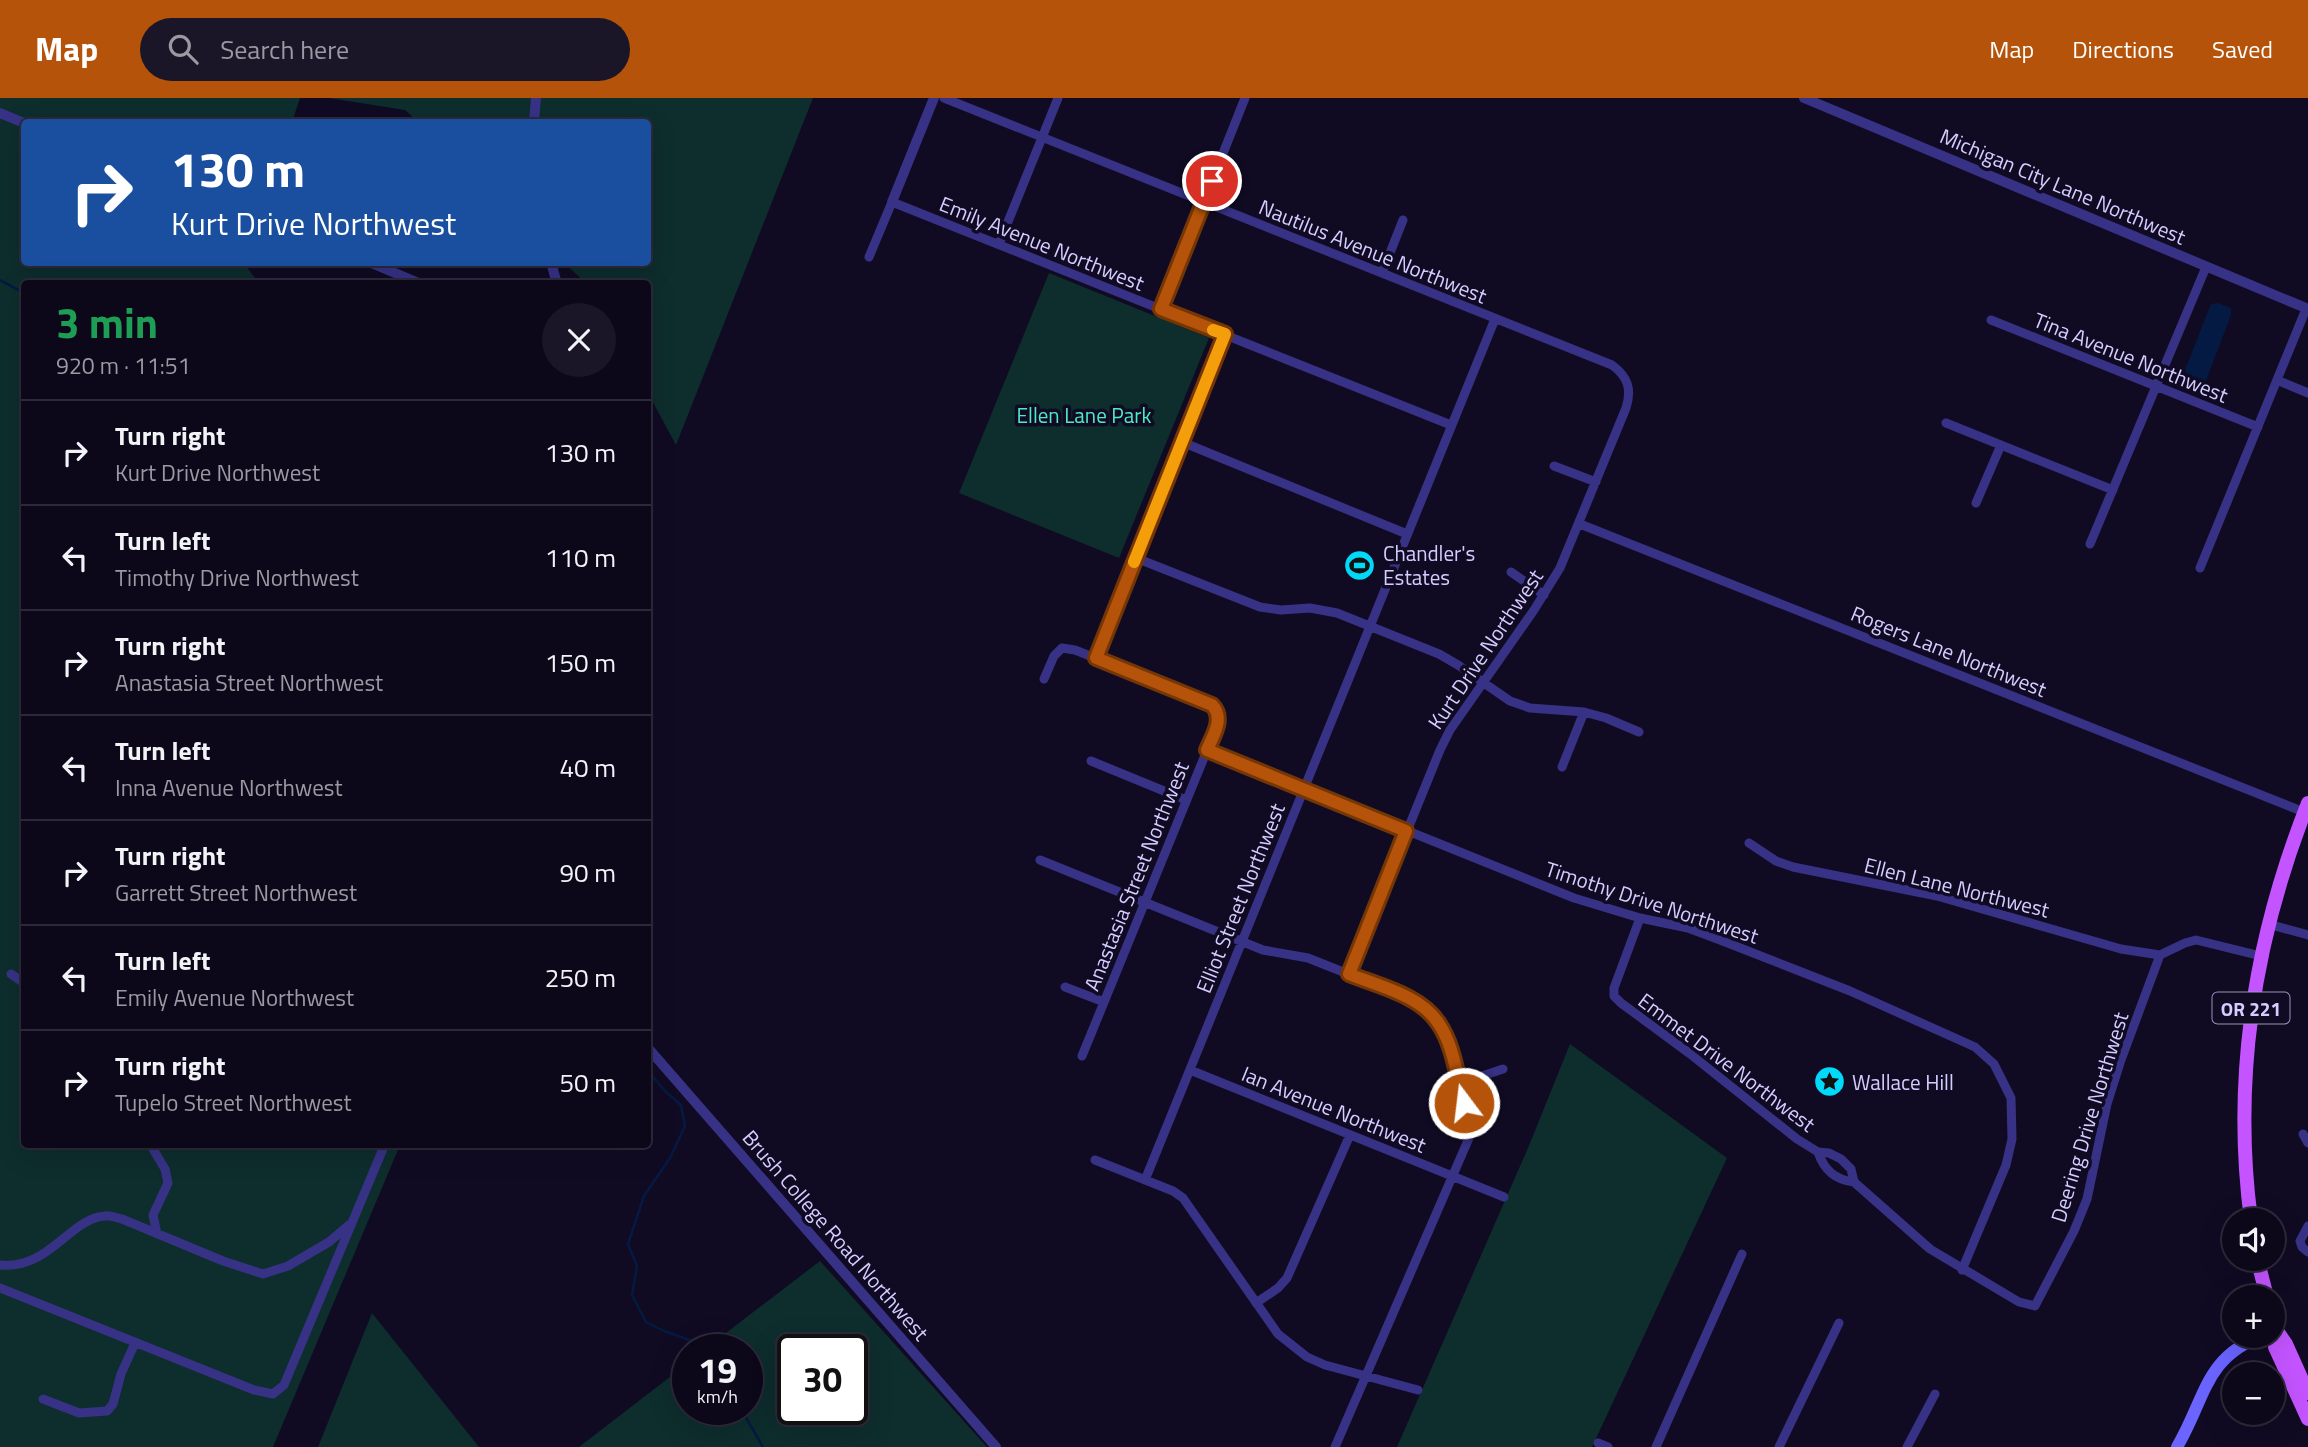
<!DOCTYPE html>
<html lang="en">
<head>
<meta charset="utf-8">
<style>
	body { margin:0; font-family:"Titillium Web",sans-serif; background:#1a1627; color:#f1f3f6; height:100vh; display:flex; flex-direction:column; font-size:26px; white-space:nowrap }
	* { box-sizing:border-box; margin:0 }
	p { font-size:23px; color:#9a9aa2 }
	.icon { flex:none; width:38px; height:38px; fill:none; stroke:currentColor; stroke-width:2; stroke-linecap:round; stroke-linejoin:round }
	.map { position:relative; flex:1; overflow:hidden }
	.side { position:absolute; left:21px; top:182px; width:630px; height:868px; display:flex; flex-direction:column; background:#0c081a; border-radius:7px; box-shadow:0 7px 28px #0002,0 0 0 2px #2c2939 }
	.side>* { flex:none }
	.guide { position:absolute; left:21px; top:21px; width:630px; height:147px; border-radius:7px; box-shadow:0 7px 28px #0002,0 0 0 2px #2c2939; background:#1a4fa0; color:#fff; overflow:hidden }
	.fabs { position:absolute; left:2222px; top:1110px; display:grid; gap:14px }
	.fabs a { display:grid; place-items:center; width:63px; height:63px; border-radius:50%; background:#0c081a; box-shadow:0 7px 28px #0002,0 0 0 2px #2c2939; font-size:35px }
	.speed { position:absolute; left:672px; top:1236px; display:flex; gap:14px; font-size:35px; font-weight:700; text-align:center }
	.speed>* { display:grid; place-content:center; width:91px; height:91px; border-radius:50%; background:#0c081a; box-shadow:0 7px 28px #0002,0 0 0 2px #2c2939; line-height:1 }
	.speed small { font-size:18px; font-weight:400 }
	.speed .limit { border:4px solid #111; border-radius:10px; background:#fff; color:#111 }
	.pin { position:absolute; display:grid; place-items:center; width:60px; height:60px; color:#fff; margin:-30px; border:4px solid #fff; border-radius:50%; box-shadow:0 2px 7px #0007 }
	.me { position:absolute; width:77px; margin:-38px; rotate:345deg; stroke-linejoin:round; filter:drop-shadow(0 0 5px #0008) }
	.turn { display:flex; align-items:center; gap:24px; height:147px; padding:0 35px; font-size:32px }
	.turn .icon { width:91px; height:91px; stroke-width:2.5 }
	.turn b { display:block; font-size:49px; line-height:60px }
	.round { display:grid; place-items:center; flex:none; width:74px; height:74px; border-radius:37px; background:#1a1627 }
	.summary { display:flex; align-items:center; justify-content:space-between; height:119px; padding:0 35px }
	h1 { font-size:42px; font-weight:700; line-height:52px; color:#1e9e55 }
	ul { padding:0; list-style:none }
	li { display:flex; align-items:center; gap:21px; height:105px; padding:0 35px; border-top:2px solid #2c2939 }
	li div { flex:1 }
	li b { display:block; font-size:26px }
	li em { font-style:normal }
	header { display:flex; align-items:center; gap:42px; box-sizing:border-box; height:98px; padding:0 35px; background:#b45309; color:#fff }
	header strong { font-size:33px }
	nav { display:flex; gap:38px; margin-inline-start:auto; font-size:24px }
	.search { width:490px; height:63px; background:#1a1627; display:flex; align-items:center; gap:18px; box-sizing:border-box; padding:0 24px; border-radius:38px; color:#9a9aa2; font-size:26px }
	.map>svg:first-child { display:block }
</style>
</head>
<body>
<header>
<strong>Map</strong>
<div class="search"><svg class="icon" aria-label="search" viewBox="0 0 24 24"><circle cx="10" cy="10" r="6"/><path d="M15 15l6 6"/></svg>Search here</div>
<nav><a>Map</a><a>Directions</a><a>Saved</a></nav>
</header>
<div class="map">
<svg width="2308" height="1349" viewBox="0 0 2308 1349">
	<rect width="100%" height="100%" fill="#100b23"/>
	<path fill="#0e2d2d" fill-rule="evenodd" d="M0,0H300L292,24H24V164L250,165L248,171L259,185L24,186V1046L400,1047L273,1349H0Z
		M329,0H813L676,347L648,295V186L586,185L564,165L648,164V24H418L405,12Z
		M1049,175L1209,240L1119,460L959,395Z
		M1352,455L1375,464L1369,480L1345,470Z
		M1570,946L1727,1060L1592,1349H1397L1528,1050Z
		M820,1163L987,1349H579L688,1265V1311H747V1251H705ZM852,1251V1311H793V1251Z
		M372,1215L479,1349H318Z"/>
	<path fill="#051a42" d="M2218,205L2231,210V217L2205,285L2186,282L2183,277L2211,206Z"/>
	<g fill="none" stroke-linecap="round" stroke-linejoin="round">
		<path stroke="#051a42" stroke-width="2.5" d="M0,182L24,195
			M648,973L665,993L681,1007L685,1028L670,1060L644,1098L628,1146L637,1168L632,1197L646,1224L664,1233L704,1247L707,1251
			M741,1311L763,1349"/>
		<path stroke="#373286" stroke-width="9" d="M944,0L1612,267C1628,279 1632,291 1626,310L1560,470L1534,512L1450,632L1440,652L1349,876
			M999,146L1058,0
			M869,159L892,104L1451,327
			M1382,175L1403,122
			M1161,211L1245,0
			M1991,222L2258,329
			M2277,282L2308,295
			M1946,325L2113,392
			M1182,344L1407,436
			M1554,368L1596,384
			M1976,405L2001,347
			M1580,426L2304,714
			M2090,446L2206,169
			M1136,460L1260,509L1281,512L1310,510L1337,515L1439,556L1458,567L1510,603L1530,610L1584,614L1606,620L1639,634
			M2200,470L2306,211
			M1511,474L1544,497
			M1096,560L1225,236
			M1044,581L1054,558L1062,550L1075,552L1206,604C1215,608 1219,613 1219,623L1082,958
			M1207,652L1574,800L1640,820L1688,830L1720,842L1850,893L1975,949L1994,966L2011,1000L2012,1041L2006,1067L1962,1172
			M1091,663L1186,702
			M1562,669L1584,614
			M1749,745L1776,763L1793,769L1937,798L2121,851L2160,857
			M1040,762L1263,852L1308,860L1411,901L1426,912L1439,926L1448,946L1469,1024V1040L1335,1349
			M1640,820L1614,890V898L1621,905L1689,955L1797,1041L1818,1054L1829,1055L1841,1061L1851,1071L1854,1084L1930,1151L2019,1204L2035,1208L2074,1133L2087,1101L2107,1006L2121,962L2160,857L2185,845L2196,842L2261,858
			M2268,826L2308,837
			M11,876L24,885
			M1065,889L1104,904
			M1190,972L1504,1099
			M1458,986L1503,971
			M2303,1036L2308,1045
			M150,1046L165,1071L168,1085L153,1117L157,1136
			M1818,1054C1824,1072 1835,1082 1854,1084
			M1095,1062L1173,1093L1183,1100L1278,1236L1307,1259L1325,1267L1418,1292
			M1145,1082L1495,221
			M2308,1128L2300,1143L2302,1149L2308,1154
			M0,1167C49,1172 70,1120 105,1118C110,1117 117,1120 122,1121L223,1163L263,1176L288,1168L329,1144L349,1127
			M0,1190L254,1292L273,1296L284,1287L385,1046
			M1256,1205L1278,1190L1287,1180L1350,1037
			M43,1301L79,1315L107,1313L113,1306L121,1276L135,1245
			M1598,1345L1608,1349
			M1656,1349L1742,1156
			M1779,1349L1839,1225
			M1907,1349L1935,1296"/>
		<path stroke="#373286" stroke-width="10" d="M1804,0L2308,211
			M0,15L24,25
			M534,24L536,0
			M892,104L934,0
			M369,164L421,186
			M551,164L557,186
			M648,950L996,1349"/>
		<path stroke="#6b64ff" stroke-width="12" d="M2177,1349C2206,1300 2204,1259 2264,1237"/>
		<path stroke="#c354ff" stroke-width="14" d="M2251,1122C2232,979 2255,839 2308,705
			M2257,1160L2267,1199
			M2273,1221L2277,1233L2286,1246L2308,1295
			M2277,1233L2275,1249L2308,1321"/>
	</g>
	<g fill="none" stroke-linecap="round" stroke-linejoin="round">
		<defs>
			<path id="route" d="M1212,83L1161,211L1225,236L1096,560L1212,607C1225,620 1213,638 1207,652L1406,733L1349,876C1378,888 1421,897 1439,926C1454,948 1457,980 1464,1005"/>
		</defs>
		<use href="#route" stroke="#753606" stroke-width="18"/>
		<use href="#route" stroke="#b45309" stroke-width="12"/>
		<path stroke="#f59e0b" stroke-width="12" d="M1134,464L1225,236L1213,232"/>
	</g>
	<defs>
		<symbol id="stadium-disc" viewBox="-11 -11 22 22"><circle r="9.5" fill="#00d9f8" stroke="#100b23"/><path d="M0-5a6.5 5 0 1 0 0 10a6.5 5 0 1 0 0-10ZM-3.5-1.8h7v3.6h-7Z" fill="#111"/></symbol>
		<symbol id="sight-disc" viewBox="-11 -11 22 22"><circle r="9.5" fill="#00d9f8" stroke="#100b23"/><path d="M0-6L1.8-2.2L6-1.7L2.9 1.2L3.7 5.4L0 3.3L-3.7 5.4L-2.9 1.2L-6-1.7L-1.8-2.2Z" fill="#111"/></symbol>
	</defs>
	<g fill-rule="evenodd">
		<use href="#stadium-disc" x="1342" y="450" width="35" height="35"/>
		<use href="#sight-disc" x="1812" y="966" width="35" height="35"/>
	</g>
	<g text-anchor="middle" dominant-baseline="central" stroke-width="7" stroke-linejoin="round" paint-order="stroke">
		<rect fill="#100b23" stroke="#9993bd" stroke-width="2" x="2212.5" y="894.5" width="77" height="31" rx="5"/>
		<g font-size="19" font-weight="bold" fill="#d4cdff">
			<text x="2251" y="910">OR 221</text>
		</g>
		<g font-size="21" fill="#d4cdff" stroke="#100b23">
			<text transform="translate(2063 88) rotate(23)">Michigan City Lane Northwest</text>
			<text transform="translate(1042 145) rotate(22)">Emily Avenue Northwest</text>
			<text transform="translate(1373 153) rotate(22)">Nautilus Avenue Northwest</text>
			<text transform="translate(2131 259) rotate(22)">Tina Avenue Northwest</text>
			<text transform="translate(1485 551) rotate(-56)">Kurt Drive Northwest</text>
			<text transform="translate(1949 553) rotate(22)">Rogers Lane Northwest</text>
			<text transform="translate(1136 778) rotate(-68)">Anastasia Street Northwest</text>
			<text transform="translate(1957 789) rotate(14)">Ellen Lane Northwest</text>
			<text transform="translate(1240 800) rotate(-68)">Elliot Street Northwest</text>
			<text transform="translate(1652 804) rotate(18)">Timothy Drive Northwest</text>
			<text transform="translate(1727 964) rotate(37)">Emmet Drive Northwest</text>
			<text transform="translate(1334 1011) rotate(22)">Ian Avenue Northwest</text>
			<text transform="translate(2089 1019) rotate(-73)">Deering Drive Northwest</text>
			<text transform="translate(836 1137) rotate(49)">Brush College Road Northwest</text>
		</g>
		<g font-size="21" fill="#4deac7" stroke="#100b23">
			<text x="1084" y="317">Ellen Lane Park</text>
		</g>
		<g font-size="21" fill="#d4cdff" stroke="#100b23" text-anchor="start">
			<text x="1383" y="455">Chandler's<tspan x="1383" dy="24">Estates</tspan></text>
			<text x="1852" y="984">Wallace Hill</text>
		</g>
	</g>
</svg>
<div class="fabs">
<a><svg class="icon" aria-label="sound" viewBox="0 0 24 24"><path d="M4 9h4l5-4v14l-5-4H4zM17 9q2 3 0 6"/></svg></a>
<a>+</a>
<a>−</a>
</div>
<div class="speed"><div>19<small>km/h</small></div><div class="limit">30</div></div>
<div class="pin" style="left:1212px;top:83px;background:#d93025"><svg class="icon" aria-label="arrive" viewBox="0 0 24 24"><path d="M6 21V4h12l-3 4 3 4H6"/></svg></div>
<svg class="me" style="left:1464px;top:1005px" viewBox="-20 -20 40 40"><circle r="17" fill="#b45309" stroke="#fff" stroke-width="3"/><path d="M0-11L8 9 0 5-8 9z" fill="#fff"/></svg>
<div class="guide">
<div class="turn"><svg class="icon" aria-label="right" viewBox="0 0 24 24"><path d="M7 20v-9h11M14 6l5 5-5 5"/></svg><div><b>130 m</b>Kurt Drive Northwest</div></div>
</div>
<section class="side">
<div class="summary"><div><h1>3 min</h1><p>920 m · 11:51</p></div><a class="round"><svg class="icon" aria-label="close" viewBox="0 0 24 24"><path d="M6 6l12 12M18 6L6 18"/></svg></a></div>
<ul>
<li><svg class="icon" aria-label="right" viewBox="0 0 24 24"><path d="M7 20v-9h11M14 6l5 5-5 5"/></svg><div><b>Turn right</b><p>Kurt Drive Northwest</p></div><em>130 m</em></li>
<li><svg class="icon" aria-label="left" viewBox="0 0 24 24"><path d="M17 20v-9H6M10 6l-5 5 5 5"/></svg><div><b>Turn left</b><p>Timothy Drive Northwest</p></div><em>110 m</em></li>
<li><svg class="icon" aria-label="right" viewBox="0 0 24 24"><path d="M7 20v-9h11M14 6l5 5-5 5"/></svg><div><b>Turn right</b><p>Anastasia Street Northwest</p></div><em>150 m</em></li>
<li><svg class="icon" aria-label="left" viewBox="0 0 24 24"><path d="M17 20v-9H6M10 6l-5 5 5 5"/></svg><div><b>Turn left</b><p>Inna Avenue Northwest</p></div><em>40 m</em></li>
<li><svg class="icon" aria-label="right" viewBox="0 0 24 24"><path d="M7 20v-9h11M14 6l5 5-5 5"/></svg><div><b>Turn right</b><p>Garrett Street Northwest</p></div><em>90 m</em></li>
<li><svg class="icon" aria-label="left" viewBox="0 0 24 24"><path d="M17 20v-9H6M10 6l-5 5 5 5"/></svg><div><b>Turn left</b><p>Emily Avenue Northwest</p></div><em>250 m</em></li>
<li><svg class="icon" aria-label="right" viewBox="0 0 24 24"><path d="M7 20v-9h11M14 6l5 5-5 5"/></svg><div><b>Turn right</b><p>Tupelo Street Northwest</p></div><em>50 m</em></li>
</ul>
</section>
</div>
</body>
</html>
